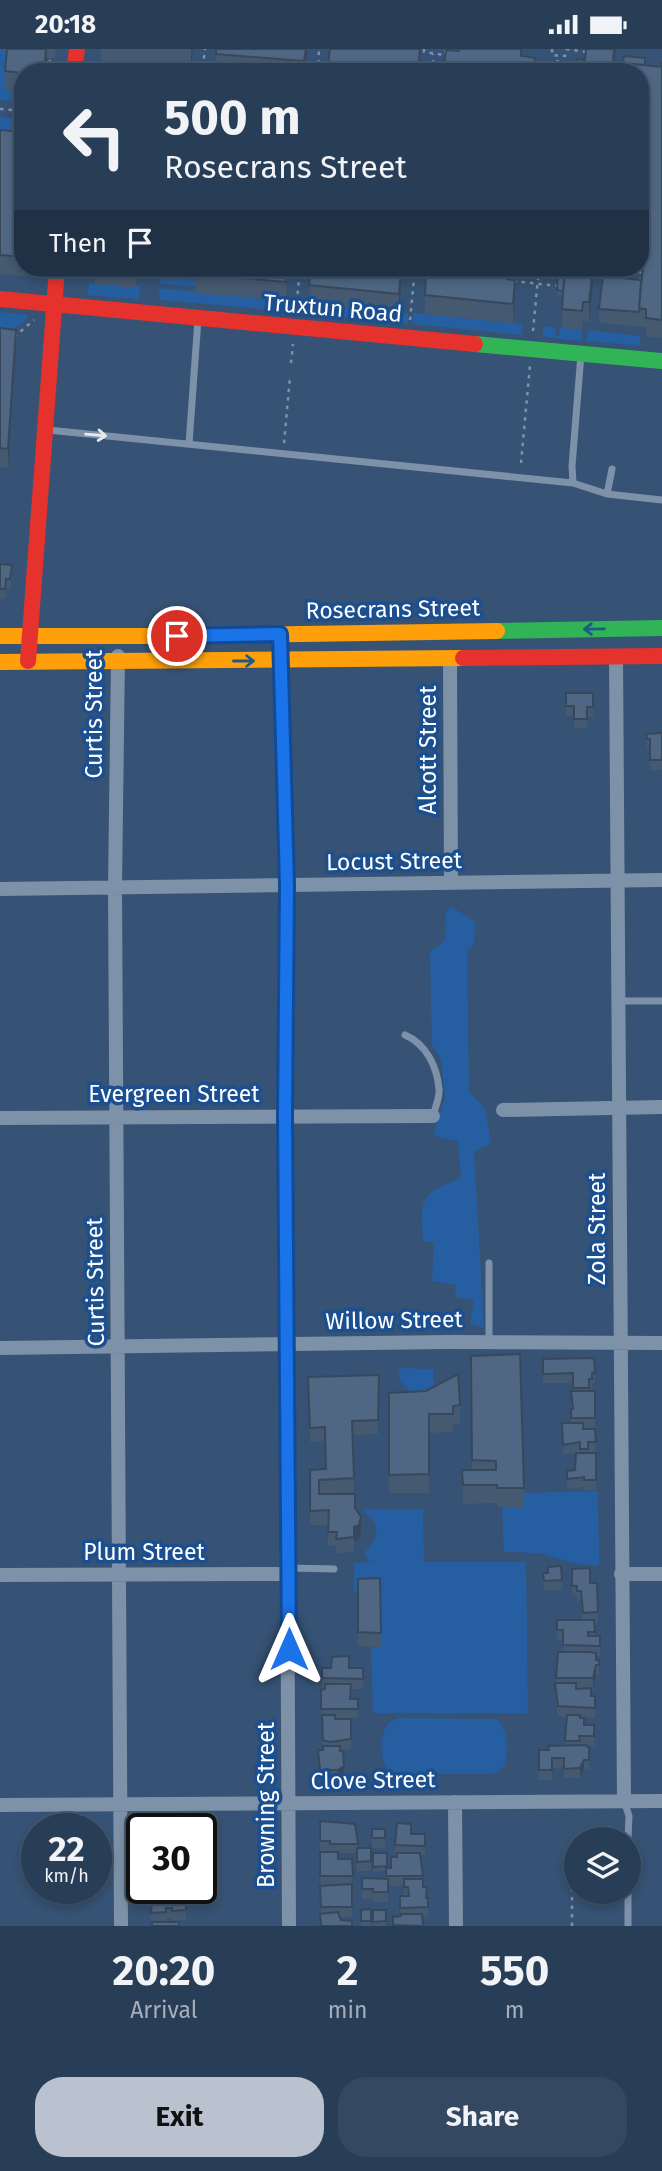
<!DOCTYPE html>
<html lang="en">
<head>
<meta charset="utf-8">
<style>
	body { margin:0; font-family:"Fira Sans",sans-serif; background:#344961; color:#f1f3f6; height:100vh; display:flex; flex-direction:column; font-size:26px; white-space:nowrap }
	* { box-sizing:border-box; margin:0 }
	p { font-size:23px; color:#a5aeba }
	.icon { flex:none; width:38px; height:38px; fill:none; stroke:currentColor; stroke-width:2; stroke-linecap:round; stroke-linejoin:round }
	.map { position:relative; height:1877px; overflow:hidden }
	.side { display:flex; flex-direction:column; background:#283e57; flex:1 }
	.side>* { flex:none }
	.banner { position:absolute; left:14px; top:14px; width:635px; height:214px; border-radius:28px; box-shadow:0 4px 10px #0003,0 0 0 2px #44576d; background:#283e57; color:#f1f3f6; overflow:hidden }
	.controls { position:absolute; left:564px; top:1778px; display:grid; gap:14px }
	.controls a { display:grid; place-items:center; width:77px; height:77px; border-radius:50%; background:#283e57; box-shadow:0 4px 10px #0003,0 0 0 2px #44576d; font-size:35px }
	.speed { position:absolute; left:21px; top:1764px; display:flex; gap:14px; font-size:35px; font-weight:700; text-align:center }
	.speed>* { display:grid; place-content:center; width:91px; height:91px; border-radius:50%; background:#283e57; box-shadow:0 4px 10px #0003,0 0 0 2px #44576d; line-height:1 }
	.speed small { font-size:18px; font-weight:400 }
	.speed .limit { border:4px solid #111; border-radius:10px; background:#fff; color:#111 }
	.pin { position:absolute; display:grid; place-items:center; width:60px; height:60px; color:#fff; margin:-30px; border:4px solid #fff; border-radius:50%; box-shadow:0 2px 7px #0007 }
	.me { position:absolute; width:77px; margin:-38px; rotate:0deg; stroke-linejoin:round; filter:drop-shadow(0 0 5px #0008) }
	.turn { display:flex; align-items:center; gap:24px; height:147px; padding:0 35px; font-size:32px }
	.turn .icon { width:91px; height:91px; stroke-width:2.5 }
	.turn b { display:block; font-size:49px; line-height:60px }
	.then { display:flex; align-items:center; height:66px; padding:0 35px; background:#0003; gap:14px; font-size:26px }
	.eta { display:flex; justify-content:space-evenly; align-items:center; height:119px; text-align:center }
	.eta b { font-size:42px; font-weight:700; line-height:49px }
	.action { display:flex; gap:14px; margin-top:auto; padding:14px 35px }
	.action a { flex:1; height:80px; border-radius:28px; background:#b9c2ce; color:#111; font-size:28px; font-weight:700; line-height:80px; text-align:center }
	.action a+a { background:#344961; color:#f1f3f6 }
	.status { display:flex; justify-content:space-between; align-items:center; height:49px; padding:0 35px; background:#283e57; direction:ltr }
	.status svg { height:19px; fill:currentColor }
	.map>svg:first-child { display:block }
</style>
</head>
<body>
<div class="status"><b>20:18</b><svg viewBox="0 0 49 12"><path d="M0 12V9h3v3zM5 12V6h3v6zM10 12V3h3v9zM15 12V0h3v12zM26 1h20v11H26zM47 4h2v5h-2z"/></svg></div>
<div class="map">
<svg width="662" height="1877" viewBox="0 0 662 1877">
	<rect width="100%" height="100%" fill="#365274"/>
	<path fill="#265fa1" d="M0,0H9L5,41L21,43L20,53L0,51Z
		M111,13L179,19V23H110Z
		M0,68L23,70V102L0,100Z
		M178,219H181V229L196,231V237L160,235L161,222L175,226Z
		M89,233L95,235L141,237L138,250L88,246Z
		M159,239L286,252L285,262L160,251Z
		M306,255L359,260L358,269L306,264Z
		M364,260L408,264V275L363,270Z
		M0,263L28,266L25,272L12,282L0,281Z
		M413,264L522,275V286L412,275Z
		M543,277L555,278V286L559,287L560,278L582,281L581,292L543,288Z
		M588,281L640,287V297L586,292Z
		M452,858L475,873L474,896L467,902L469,1043L485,1059L491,1095L474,1102L484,1279L470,1275L474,1250L455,1249L456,1236L432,1232L434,1193H423C421,1149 418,1146 461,1129L458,1092L433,1087L445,1048L441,1011L432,996L430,903L445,891L446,862Z
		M399,1319L433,1320V1346L415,1347L400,1332Z
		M598,1442L599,1517L573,1514L539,1504L504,1503L502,1458L524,1444Z
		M363,1460H423L424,1513H526L528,1664H373L371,1598H380V1544L354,1543V1514L377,1513L368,1512L364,1504C379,1491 382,1474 363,1463Z
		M399,1669L496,1670C510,1680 507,1701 505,1716L496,1724L489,1725H439L414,1728L392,1726C377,1713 377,1673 399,1669Z"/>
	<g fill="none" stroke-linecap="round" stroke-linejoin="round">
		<path stroke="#7d92a8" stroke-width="2.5" stroke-dasharray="3.5 5" stroke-linecap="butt" d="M424,0V3L445,6L446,0
			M552,0V6L565,7L566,0
			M566,0L587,3
			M203,18L205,0
			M49,23L50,9
			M108,23L109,13
			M318,23L319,0
			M433,23V5
			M557,23L558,6
			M0,60L23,62
			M513,232L559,237
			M640,233V217
			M296,262L300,219
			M410,271L415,219
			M533,282L539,219
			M14,288L34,271
			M291,314L293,295
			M284,394L290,328
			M521,414L530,316
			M572,1877V1840"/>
		<path stroke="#7d92a8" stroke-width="7" d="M48,381L573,434L607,445L612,420
			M189,395L198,270
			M573,434L572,417L581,305
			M607,445L662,451
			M618,952H662
			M405,986C426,995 437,1017 439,1040C440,1048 435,1059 433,1067
			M489,1293V1214
			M289,1519L334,1520
			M624,1752L629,1767L628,1790
			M628,1843V1877"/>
		<path stroke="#7d92a8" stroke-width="14" d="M281,605L287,837L285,1067L289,1877
			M118,607L115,839L121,1877
			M616,607L624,1752
			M450,609L451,834
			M0,840L662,831
			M503,1061L662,1058
			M0,1069L433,1067
			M0,1299L448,1293L662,1294
			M621,1525H662
			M0,1526L289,1525
			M455,1753L456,1877
			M0,1756L662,1752"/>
		<path stroke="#30b455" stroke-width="16" d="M475,295L662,312
			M497,582L662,579"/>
		<path stroke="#ff9f0a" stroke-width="16" d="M0,587H177L497,582
			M0,613L463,609"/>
		<path stroke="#e5322d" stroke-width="16" d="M74,23L77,0
			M0,250L475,295
			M463,609L662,607
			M28,612L57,219"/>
	</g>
	<path fill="#455971" d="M7,0H56L55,9H47L23,23V43L5,41V22Z
		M101,0H193L191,20L101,12Z
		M216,0H307L305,23H216Z
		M615,13L662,18V13V289L646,288V278L599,274V260L641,231L644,204L640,203V23Z
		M328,15H421L420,23H328Z
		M0,81L23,83V219H36V228L0,225Z
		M95,219H137L136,239L95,235Z
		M180,219H195L194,231L180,229Z
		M196,219H290V224H287L286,252L195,244Z
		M309,219H400L401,239L399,264L309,255L310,226H309Z
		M429,219H515L513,231L515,250L513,274L425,265V246Z
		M565,219H595L589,272H583L582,281L562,279L563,247L557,246L558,222L565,223Z
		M0,279L16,300L8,419L0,418Z
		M0,515L12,526L10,540H6L5,550H0Z
		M566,644H593V668H587V679L574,680V667H566Z
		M662,684V721H650V700H647L646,685Z
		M471,1307L524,1439V1458H497V1454L463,1455L462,1421H472Z
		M594,1309L595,1334H592V1340H589V1342H595V1379H583L595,1380L596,1403H588V1404H596V1441H584V1438L567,1440V1422L575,1421L576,1404L563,1406L562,1374H571V1342H573V1334H543V1310Z
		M379,1326L378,1385L352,1386L354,1443L326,1445L355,1459L361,1483L359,1490L354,1493V1502L336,1505V1497H328V1476H310V1421L326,1420L325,1392L310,1393L308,1328Z
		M389,1344L460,1356V1375L453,1376V1383L429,1384V1444H389Z
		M561,1517L562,1541H544L543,1524H548Z
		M572,1520L590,1534H597L598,1573H594L595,1587H600V1607H596V1611H599V1626H596L593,1639H576L591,1647H595V1669L580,1668L584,1676H594V1697H587L589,1699V1720H584L580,1729H564V1718L552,1719V1731H539V1701H549L565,1697L567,1668L558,1667L555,1644L558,1603H563V1591H557V1571H582L581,1552H577V1546H572Z
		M380,1529L381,1598L358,1597V1530Z
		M322,1619H363V1640H351V1650H358V1669H335L351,1670V1700L340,1701L344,1727L338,1731H320L318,1701H323L321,1641L325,1640V1639H322Z
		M320,1772L358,1795V1799H371V1822H357V1804H338V1810H352V1868H340L341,1871L352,1877H321L320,1803H330V1802H320Z
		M372,1780H385V1799H372Z
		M411,1785H425V1806H421L423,1838L428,1849V1868H422L397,1877H393V1868L400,1867V1847H404V1837H388V1853H373V1850H362V1829L386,1830V1822L373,1823V1804H387V1819H391L397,1808V1806H395V1796Z
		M173,1840H186V1871H172V1869H166V1873L151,1874V1864Z
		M371,1860V1877H361V1861Z
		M373,1861H386V1877H373Z"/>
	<path fill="#38485c" d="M46,0H47V9L46,23H44Z
		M191,0H193L191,20Z
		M306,0H307V6L304,23Z
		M420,0V23H418Z
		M614,0H616L614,23L613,13Z
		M513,219H515L512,245V226Z
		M593,219H595L589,272V253Z
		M401,220V239L399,264V245Z
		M515,231V250L513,274V255Z
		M16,281V300L8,419V400Z
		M361,1468V1483L359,1490L354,1493V1478Z
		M596,1616V1626L593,1639V1629Z
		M584,1711V1720L580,1729V1719Z
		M344,1717V1727L338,1731V1721Z"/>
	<path fill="#506783" stroke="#38485c" stroke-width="2" d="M7,0H46L44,23H23V24L5,22Z
		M216,0H306L304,12L216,5Z
		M330,0H420L418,23L328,15Z
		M459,0H521V7L535,9L534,23H443L446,1L459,2Z
		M586,0H614L613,13L662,18V13V271L646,269V260L639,259L646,185H640V23H575L577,10L585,11Z
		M624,7L645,9V16L623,14Z
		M0,81L23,83V208L0,206Z
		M180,219H194V221Z
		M196,219H287L286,233L195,225Z
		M311,219H394L401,220L399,245L309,236Z
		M434,219H513L512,226L508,225L507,230L515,231L513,255L425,246L426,223H433Z
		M565,219H593L589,253H583L582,262L562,260Z
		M558,222L565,223L563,242L557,241Z
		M603,227L641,231L639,263L599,260Z
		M0,279L16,281L8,400L0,399Z
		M0,515L12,516L10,530H6L5,540H0Z
		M566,644H593V658H587V670H574V657H566Z
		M662,684V711H650V690H647L646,685Z
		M520,1305L524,1439H497V1436H463L462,1421H496V1412L472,1411L471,1307Z
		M594,1309L595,1324H592V1330H589V1339H573V1324L543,1325V1310Z
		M458,1325L460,1356L453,1357V1365H429V1425L389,1426V1344L426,1342Z
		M379,1326L378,1371L352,1372L354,1429L319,1431V1445H355V1459L361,1468L359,1476L354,1478V1488L336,1490L337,1483H328L329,1461L310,1462V1421L326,1420L325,1378L310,1379L308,1328Z
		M571,1342H595V1369H571V1360H573Z
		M562,1374H583V1380H595L596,1393H588V1400H580V1393L563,1396Z
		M576,1404H596V1431H584V1428L567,1430V1422L575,1421Z
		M561,1517L562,1531L544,1532L543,1524H548V1518Z
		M590,1519V1534H597L598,1563L583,1564L581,1542H577V1537H572V1520Z
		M380,1529L381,1584L358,1583V1530Z
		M557,1571H594L595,1583H588V1587H600V1597L563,1596V1581H557Z
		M558,1603H589L596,1604V1611H599V1616H596L593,1629H556Z
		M349,1607V1619H363V1630L322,1629V1619H331L332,1608Z
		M555,1634H576V1640L591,1639V1647H595V1659L558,1657Z
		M325,1635H351L350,1650H358V1660H321V1641L325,1640Z
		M322,1666H335V1670H351V1690L330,1693L323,1691Z
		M567,1666H580V1669H584V1676H594V1687H579L580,1692H565Z
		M586,1696L589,1699V1711H584L580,1719L564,1720V1709H552V1721H539V1701H549L548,1697Z
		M323,1697H340V1702H343L344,1717L338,1721H320L318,1701H323Z
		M320,1772L355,1775L358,1795H330V1792H320Z
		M397,1774L411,1775V1785H425V1797L395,1796Z
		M372,1780H385V1789H372Z
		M357,1799H371V1812L357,1813Z
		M320,1803H338V1810H352L353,1827H320Z
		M373,1804H387V1817L373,1818Z
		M397,1804H420L423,1827H386V1819H391V1808H397Z
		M362,1829L388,1830V1843H373V1840H362Z
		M404,1830H423V1838H427L426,1849H428V1858L400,1859V1847H409L408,1838H404Z
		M352,1835V1858H321L320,1837Z
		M153,1839L186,1840V1861L172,1862V1859H166V1863L151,1864Z
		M371,1860V1872H361V1861Z
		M373,1861H386V1872L373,1873Z
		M338,1863L341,1871L352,1872V1877H321L320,1865Z
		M401,1865H422L423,1877L393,1876V1868L401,1867Z
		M152,1873H179V1877H152Z"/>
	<defs><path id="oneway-shaft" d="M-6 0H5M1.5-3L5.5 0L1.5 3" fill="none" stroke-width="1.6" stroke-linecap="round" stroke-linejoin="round" transform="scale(1.75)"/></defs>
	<use stroke="#e5e9ee" href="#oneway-shaft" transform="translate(96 386) rotate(5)"/>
	<g stroke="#1d5989">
		<use href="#oneway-shaft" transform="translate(594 580) rotate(179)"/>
		<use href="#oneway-shaft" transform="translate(244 612)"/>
	</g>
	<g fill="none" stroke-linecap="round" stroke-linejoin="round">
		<defs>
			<path id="route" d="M177,587L280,585L287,836L285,1067L289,1600"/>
		</defs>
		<use href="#route" stroke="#114b97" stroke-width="18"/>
		<use href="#route" stroke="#1a73e8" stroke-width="12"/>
	</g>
	<g text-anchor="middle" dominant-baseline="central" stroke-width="7" stroke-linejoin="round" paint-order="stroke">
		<g font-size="23" fill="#fff" stroke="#1b4f8f">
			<text transform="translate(333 259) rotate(5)">Truxtun Road</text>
			<text transform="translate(393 560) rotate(-1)">Rosecrans Street</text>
			<text transform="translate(94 665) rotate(-90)">Curtis Street</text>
			<text transform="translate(428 701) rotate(-90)">Alcott Street</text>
			<text transform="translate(394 812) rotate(-1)">Locust Street</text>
			<text x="174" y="1045">Evergreen Street</text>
			<text transform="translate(597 1180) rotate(-90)">Zola Street</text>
			<text transform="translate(95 1233) rotate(-91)">Curtis Street</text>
			<text transform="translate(394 1271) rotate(-1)">Willow Street</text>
			<text x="144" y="1503">Plum Street</text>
			<text transform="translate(373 1731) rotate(-1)">Clove Street</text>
			<text transform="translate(266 1756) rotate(-90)">Browning Street</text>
		</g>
	</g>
</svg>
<div class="controls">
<a><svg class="icon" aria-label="layers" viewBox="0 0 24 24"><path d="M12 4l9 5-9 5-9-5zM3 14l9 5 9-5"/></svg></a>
</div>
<div class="speed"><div>22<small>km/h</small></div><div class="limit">30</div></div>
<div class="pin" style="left:177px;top:587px;background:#d93025"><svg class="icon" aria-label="arrive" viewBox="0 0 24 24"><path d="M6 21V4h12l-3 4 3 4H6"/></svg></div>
<svg class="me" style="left:289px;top:1600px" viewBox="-20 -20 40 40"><path d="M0-17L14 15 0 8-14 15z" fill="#1a73e8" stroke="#fff" stroke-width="4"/></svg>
<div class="banner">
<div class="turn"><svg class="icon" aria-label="left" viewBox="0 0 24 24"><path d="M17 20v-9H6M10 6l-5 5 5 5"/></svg><div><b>500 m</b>Rosecrans Street</div></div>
<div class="then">Then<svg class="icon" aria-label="arrive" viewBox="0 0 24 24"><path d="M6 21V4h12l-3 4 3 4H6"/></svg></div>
</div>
</div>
<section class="side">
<div class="eta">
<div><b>20:20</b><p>Arrival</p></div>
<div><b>2</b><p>min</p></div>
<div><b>550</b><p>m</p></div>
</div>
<div class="action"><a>Exit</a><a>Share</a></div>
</section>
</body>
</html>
